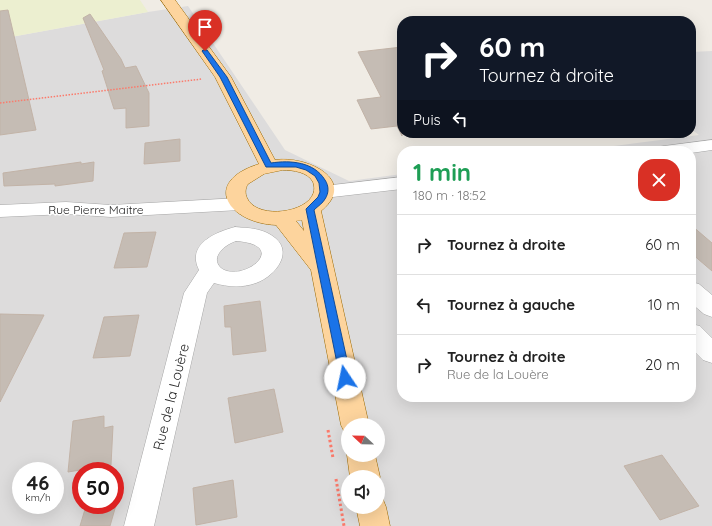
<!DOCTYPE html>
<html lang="fr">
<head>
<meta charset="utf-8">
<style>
	body { margin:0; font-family:Quicksand,sans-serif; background:#f2f2f2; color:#222; height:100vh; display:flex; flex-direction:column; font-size:15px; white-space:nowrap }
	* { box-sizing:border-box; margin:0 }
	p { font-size:13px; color:#767676 }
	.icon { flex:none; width:22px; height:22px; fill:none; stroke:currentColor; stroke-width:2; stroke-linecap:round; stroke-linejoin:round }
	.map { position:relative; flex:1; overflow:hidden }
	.sheet { position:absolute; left:397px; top:146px; width:299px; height:256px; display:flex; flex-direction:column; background:#fff; border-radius:16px; box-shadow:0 4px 16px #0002 }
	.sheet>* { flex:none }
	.hud { position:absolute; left:397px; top:16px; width:299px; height:122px; border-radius:16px; box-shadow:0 4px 16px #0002; background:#111827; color:#fff; overflow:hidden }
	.needle { width:26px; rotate:292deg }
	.fabs { position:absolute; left:341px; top:418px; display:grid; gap:8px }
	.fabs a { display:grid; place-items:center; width:44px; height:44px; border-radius:50%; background:#fff; box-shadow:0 4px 16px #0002; font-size:20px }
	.speed { position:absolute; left:12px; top:462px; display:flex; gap:8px; font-size:20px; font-weight:700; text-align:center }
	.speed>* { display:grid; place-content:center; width:52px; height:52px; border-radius:50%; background:#fff; box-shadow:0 4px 16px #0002; line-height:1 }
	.speed small { font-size:10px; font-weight:400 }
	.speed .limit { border:6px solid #d22; background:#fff; color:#111 }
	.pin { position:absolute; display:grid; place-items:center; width:34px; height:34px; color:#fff; margin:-41px -17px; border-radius:50% 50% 50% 0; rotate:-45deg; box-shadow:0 0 4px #0007 }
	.pin .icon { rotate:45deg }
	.me { position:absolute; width:44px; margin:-22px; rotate:349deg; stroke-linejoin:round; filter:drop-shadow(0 0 3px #0008) }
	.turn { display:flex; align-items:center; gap:14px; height:84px; padding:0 16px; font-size:18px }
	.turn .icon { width:52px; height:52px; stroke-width:2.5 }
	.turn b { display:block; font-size:28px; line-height:34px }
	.then { display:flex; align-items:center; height:38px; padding:0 16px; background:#0003; gap:8px; font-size:15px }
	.round { display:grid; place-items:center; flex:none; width:42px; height:42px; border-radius:16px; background:#f2f2f2 }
	.headline { display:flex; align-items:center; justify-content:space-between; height:68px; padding:0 16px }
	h1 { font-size:24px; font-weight:700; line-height:30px; color:#1e9e55 }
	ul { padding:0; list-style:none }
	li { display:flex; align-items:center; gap:12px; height:60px; padding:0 16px; border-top:1px solid #e0e0e0 }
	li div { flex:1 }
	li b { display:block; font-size:15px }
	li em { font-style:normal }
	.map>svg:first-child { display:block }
</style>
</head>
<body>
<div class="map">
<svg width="712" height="526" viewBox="0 0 712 526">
	<rect width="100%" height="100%" fill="#f0ece5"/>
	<path fill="#dddcdc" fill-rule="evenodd" d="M188,6L285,150L349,181L402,174V397H691V151H575L699,135L691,129V52L712,51V526H0V39L148,12ZM348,425H378V455H348ZM21,471H55V505H21ZM81,471H115V505H81ZM348,477H378V507H348Z"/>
	<path fill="#ecefd0" d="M0,0H140L148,12L0,39Z"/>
	<path fill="#c5bcb4" stroke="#c2b3a7" d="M8,10L36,130L0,135V11Z
		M90,14L121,59L125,68L136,66L149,93V126L126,128V108L114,109L102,71L104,70L83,18Z
		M402,47V136L397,126L371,129L357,100L381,97L358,52Z
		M180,139V161L144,164L145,143Z
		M81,162V164L94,162L93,181L55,186V184L4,186L3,173Z
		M691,225L712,243V271L691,253Z
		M156,232L147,267L114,268L124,233Z
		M260,301L266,351L233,355L231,327H225L224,306Z
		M0,314L44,315L0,402Z
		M139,315L130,356L93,358L104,317Z
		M274,389L283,432L235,443L228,398Z
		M104,416V428L113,426L111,465L68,472L73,421Z
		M662,455L699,506L660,520L624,466Z
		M233,480L237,517L196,525L193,488Z
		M116,505L110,526H80L86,506Z"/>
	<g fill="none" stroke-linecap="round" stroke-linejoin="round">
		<defs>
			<path id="minor" d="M712,140V150L691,153V151H655L658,147L664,146Z
				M402,177V189L324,198L317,196L314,192L317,188L324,186Z
				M240,198L247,200L250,204L247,208L240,210L111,217L66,214L0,217V205L66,202L111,205Z
				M235,227C247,228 260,228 271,235C296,250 276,276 256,283C242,288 228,287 214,283L207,293L154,526H124L184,293L199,270C186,244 216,232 235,227ZM236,241C292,245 242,284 221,268C209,257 226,244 236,241Z
				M691,282L699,284L712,295V317L704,314L691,303Z
				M691,324L700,326L712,338V363L703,360L691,348Z"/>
			<path id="major" d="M161,0H175L231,77L275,160C306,155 359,180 321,211L369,425H348V434L345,433L341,425L311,270L276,225C228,223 201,182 259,164L215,77ZM283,170C293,170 308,172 313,182C324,211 258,223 247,198C245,194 245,188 248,184L264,174ZM302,220L304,231L296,221Z
				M348,452V455H375L380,477L378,481V477H350L347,455Z
				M378,495L382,497L386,507L390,526H360L356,507H378Z"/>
		</defs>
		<use href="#minor" stroke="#a6a6a6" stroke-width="1"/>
		<use href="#major" stroke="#9a6800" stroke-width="1"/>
		<path stroke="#fb7a6b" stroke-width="1.5" stroke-dasharray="1.5 1.5" stroke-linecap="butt" d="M0,103L202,79"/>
		<path stroke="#fb7a6b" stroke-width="3" stroke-dasharray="2.5 2.5" stroke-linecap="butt" d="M328,430L333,458
			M336,479L344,526"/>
		<use href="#minor" fill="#fff" fill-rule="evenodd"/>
		<use href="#major" fill="#fdd49d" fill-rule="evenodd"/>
	</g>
	<path fill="#1a73e8" stroke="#114b97" d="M203,50H207L227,77L271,163C291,160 314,162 325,180C329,186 329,193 325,199C323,203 318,206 314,210L351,378L349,381L345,382L341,381L340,378L306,209L318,197L320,192L319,183L315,176L306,170L296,167H266L220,77L202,51Z"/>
	<g text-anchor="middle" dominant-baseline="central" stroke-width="3" stroke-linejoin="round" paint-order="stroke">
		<g font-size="12" fill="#1f1f1f" stroke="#fff">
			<text x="96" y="209">Rue Pierre Maitre</text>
		</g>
		<g font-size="14" fill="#1f1f1f" stroke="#fff">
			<text transform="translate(171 397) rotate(-76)">Rue de la Louère</text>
		</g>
	</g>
</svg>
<div class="fabs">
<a><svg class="needle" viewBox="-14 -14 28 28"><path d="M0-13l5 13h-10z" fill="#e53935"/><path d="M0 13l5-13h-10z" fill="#767676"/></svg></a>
<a><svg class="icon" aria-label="sound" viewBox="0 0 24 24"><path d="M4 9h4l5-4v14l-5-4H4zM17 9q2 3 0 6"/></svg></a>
</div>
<div class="speed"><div>46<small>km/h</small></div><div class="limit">50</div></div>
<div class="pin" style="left:205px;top:51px;background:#d93025"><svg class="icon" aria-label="arrive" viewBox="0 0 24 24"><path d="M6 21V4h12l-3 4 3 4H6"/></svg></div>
<svg class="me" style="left:345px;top:378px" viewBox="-20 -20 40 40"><circle r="19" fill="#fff"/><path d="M0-13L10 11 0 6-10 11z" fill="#1a73e8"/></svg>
<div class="hud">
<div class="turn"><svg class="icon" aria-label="right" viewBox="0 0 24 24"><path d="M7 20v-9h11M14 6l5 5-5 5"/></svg><div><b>60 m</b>Tournez à droite</div></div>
<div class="then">Puis<svg class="icon" aria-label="left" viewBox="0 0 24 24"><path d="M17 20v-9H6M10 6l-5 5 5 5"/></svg></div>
</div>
<section class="sheet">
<div class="headline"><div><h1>1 min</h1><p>180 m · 18:52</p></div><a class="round" style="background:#d93025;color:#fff"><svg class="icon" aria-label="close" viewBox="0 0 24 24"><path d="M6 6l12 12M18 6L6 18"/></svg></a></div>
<ul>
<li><svg class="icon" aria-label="right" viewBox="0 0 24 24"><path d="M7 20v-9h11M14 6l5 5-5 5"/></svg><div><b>Tournez à droite</b></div><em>60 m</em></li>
<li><svg class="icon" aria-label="left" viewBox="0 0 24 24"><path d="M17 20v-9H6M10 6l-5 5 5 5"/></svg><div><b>Tournez à gauche</b></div><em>10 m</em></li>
<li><svg class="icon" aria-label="right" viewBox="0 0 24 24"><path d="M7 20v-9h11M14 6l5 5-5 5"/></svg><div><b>Tournez à droite</b><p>Rue de la Louère</p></div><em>20 m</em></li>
</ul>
</section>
</div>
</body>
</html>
